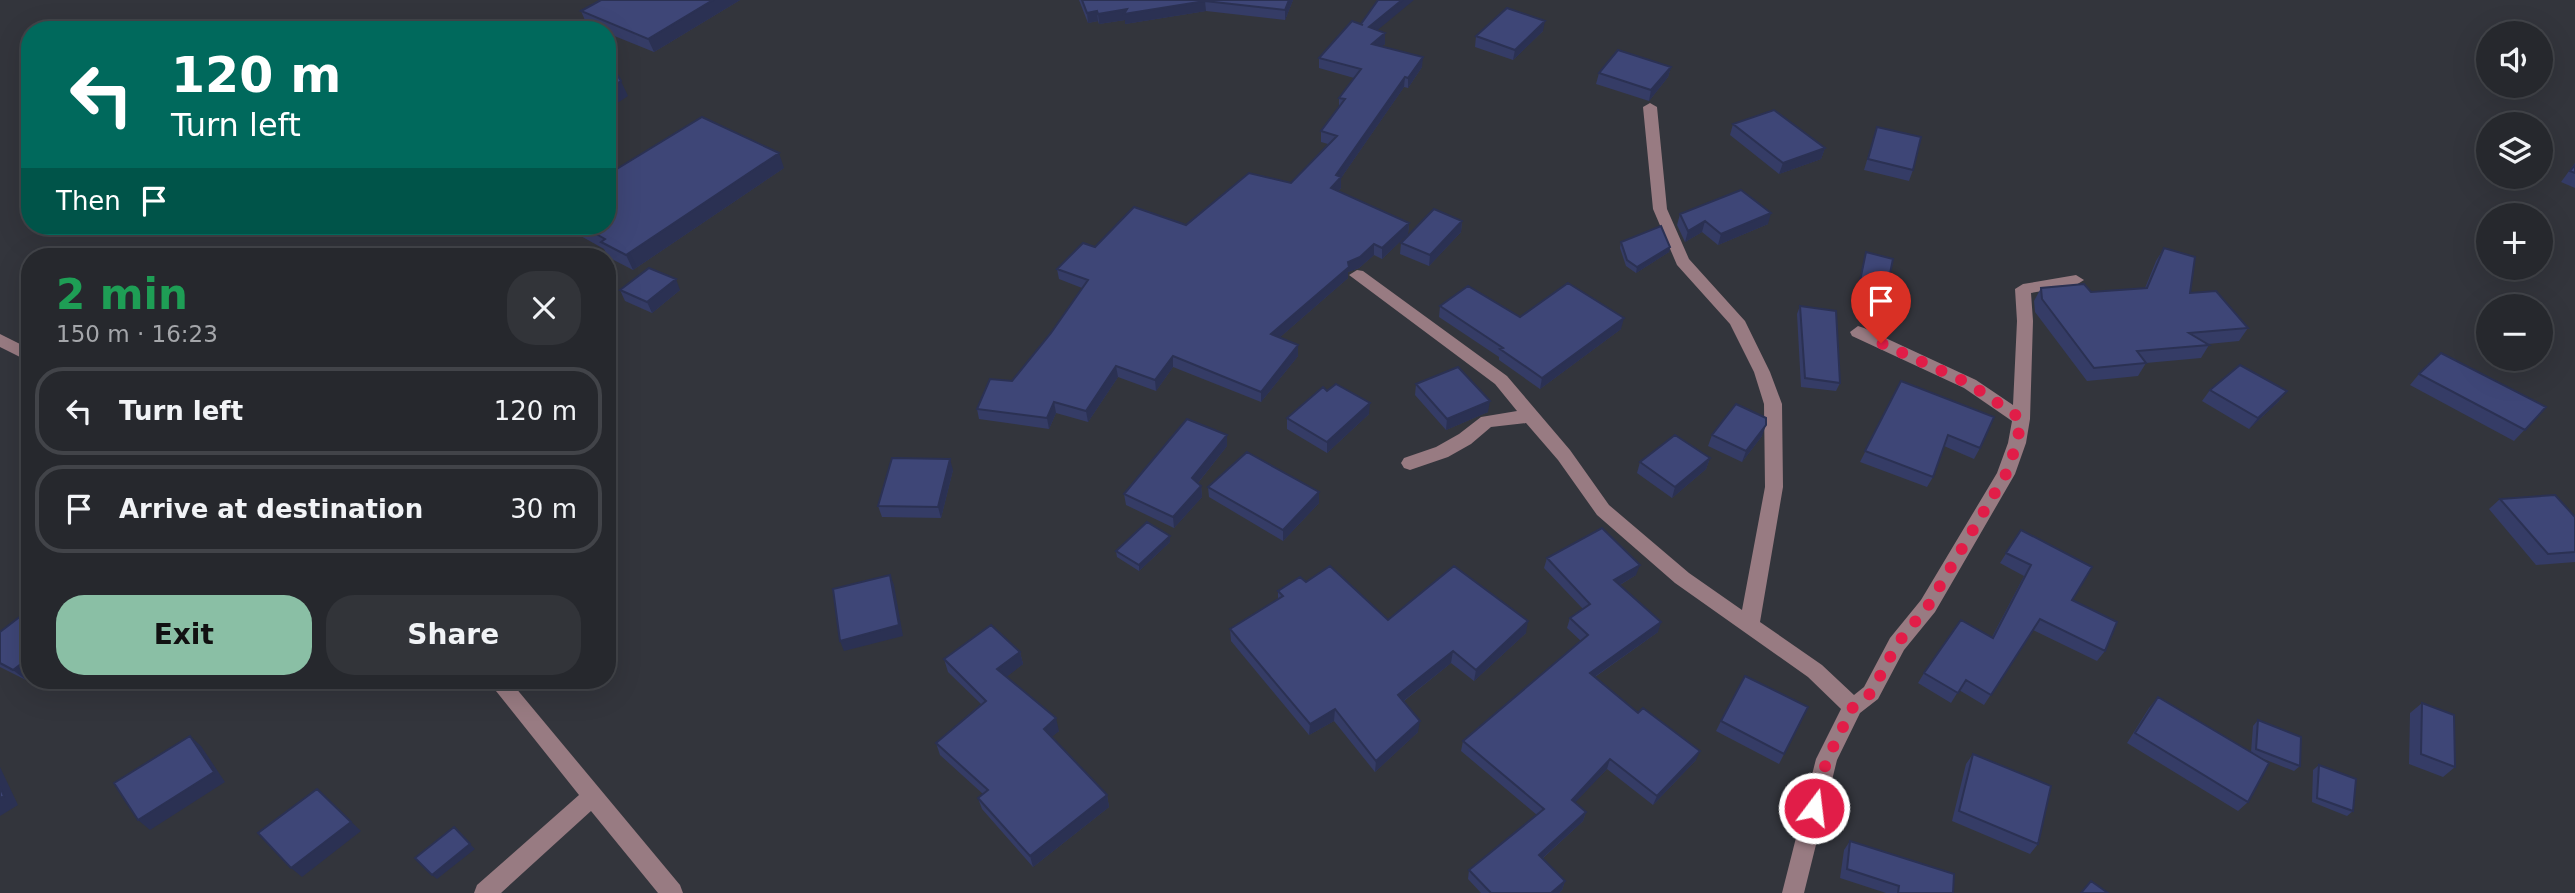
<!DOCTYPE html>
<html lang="en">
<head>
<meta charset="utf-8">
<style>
	body { margin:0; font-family:"DejaVu Sans",sans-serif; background:#323439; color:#f1f3f6; height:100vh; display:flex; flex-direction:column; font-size:26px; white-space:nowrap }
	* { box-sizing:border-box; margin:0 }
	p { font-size:23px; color:#a4a6aa }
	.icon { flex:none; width:38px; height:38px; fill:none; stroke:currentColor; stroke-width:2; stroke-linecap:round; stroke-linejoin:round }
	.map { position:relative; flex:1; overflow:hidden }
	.panel { position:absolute; left:21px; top:248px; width:595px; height:441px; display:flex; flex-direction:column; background:#26282d; border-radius:28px; box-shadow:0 7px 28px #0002,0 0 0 2px #424449 }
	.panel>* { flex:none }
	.banner { position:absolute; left:21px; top:21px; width:595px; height:214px; border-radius:28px; box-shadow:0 7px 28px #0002,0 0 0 2px #424449; background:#00695c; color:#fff; overflow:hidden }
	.controls { position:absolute; left:2476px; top:21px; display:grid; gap:14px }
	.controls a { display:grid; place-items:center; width:77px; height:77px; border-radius:50%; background:#26282d; box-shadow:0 7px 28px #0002,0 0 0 2px #424449; font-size:35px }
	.pin { position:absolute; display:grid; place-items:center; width:60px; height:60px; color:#fff; margin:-72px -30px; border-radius:50% 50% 50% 0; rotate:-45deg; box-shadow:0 0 7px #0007 }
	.pin .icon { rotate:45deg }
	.me { position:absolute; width:77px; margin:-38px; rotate:15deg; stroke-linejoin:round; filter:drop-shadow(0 0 5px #0008) }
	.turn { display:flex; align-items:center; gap:24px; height:147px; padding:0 35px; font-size:32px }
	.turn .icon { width:91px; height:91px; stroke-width:2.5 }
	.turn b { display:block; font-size:49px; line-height:60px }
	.then { display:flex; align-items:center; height:66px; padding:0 35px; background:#0003; gap:14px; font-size:26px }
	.round { display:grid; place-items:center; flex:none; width:74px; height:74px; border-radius:28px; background:#323439 }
	.summary { display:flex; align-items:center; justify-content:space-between; height:119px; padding:0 35px }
	h1 { font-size:42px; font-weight:700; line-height:52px; color:#1e9e55 }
	.primary-button { display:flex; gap:14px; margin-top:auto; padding:14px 35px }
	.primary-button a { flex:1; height:80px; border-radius:28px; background:#8abfa5; color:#111; font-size:28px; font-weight:700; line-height:80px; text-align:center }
	.primary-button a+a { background:#323439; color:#f1f3f6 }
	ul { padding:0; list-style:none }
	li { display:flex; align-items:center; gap:21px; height:88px; margin:0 14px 10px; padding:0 21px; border:4px solid #424449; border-radius:28px }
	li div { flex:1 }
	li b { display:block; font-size:26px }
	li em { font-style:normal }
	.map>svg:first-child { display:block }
</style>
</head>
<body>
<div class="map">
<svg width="2575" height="893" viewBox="0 0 2575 893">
	<rect width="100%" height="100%" fill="#33353c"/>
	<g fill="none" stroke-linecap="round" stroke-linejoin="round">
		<path fill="#987b82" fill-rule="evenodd" d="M1650,103L1657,107L1667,209L1689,259L1745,321L1770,372L1782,404L1783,487L1760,622L1822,665L1854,695L1864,687L1890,638L1921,600L1997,473L2008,443L2012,421L1964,388L1852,336L1850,332L1858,326L1864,328L1976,380L2013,405L2017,321L2015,289L2023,284L2076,275L2084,280L2076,285L2031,293L2033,321L2030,419L2026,443L2015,474L1935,612L1904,650L1878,699L1860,713L1837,760L1804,893H1782L1816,759L1841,709L1808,677L1675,583L1597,515L1558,460L1526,423L1491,427L1471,444L1448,457L1410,470L1404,468L1401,463L1404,458L1436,447L1459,434L1481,417L1517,411L1495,384L1349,275L1357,270L1363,271L1507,376L1570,450L1609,505L1689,573L1742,610L1765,487L1764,404L1754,372L1730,324L1677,265L1653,209L1643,107Z
			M0,334L30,349V362L0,347Z
			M488,681H510L680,885L683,893H658L591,811L501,893H474L477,885L579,795Z"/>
	</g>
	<path fill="#353c66" d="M601,0H740L654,52L607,33V30H599L587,25L581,11Z
		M1079,0H1293L1285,20L1206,11L1125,24V20L1099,24L1098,21L1088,23Z
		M1377,30L1385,44L1381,47L1422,67L1408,88L1404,87L1341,178V188L1338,191L1409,223L1408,234L1382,259L1374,255L1359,268L1348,272V278L1279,338L1298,345V356L1261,402L1173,367L1156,391L1118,377L1088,422L1056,413L1049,429L979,419L977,409L1012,381L1051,333L1082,288L1059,279L1057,269L1095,247L1186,225L1291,183L1328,144L1321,142V131L1339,108V98L1354,78L1319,68V58Z
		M1543,31L1513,60L1475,47L1476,36Z
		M1671,67L1668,77L1649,101L1596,84L1599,73Z
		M1733,124L1825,148L1821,159L1779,174L1730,135Z
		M1877,127L1913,170L1909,181L1864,170Z
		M2575,163V188L2561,182Z
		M784,168L633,270L608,257L604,249L563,226H607Z
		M1680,214L1768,224L1718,245L1702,232L1685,242L1677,225Z
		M1462,221L1461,232L1429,266L1400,254L1401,243Z
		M1621,242L1670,247L1669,252L1636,273L1626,266L1620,248Z
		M2164,248L2190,293L2248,328L2239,341L2208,344L2209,345L2201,358L2146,363L2138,376L2087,381L2035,312L2034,301L2041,288L2091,292L2145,288L2156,261Z
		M1866,252L1887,288L1885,294L1858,287Z
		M620,290H680L652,313L625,301Z
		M1440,306L1520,317L1621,329L1540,389L1499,360V357L1439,317Z
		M1800,306L1840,383L1836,391L1801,387L1797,314Z
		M2419,374L2546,407L2514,441L2410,385Z
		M1901,381L1980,448L1974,459L1944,446L1933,477L1927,487L1860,462Z
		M1416,384L1488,412L1446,430L1415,395Z
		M2210,390L2287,391L2278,402L2249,429L2202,401Z
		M1327,391L1369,414L1327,453L1287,429V418Z
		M1712,435L1762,436L1742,462L1708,446Z
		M1227,446L1198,483L1201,486L1202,497L1174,528L1126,505L1124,494Z
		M1710,458L1706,469L1672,498L1637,473L1640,462Z
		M953,470L941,518L882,517L878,506Z
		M1208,487L1319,503L1283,541L1209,497Z
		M2500,499L2575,517V562L2536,565L2489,509Z
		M2021,530L2072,600L2105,651L2097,661L2033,630L1984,705L1959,690L1951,703L1918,683L1924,673L1992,637L2024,576L2000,563Z
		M1170,536V542L1139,571L1117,557L1116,551Z
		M1547,558L1636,575L1620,585L1658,632L1595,677L1696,760L1653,805L1607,769L1575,802L1586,812L1583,821L1542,859L1565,881L1562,890L1559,893H1481L1468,879L1469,870L1537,815L1461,751L1463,741L1581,641L1567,628L1570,618L1583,609L1544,568Z
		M1306,582L1388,620L1526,633L1474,681L1451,663L1404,701L1418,732L1375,772L1334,721L1309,735L1231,641L1230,629L1278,600V591Z
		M30,609V677L26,680L0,667V632Z
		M1020,652L1023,664L1006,677L1059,731L1051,737L1107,795L1109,807L1033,867L982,809L978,798L983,794L940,755L936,743L981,704L948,672L944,659Z
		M2158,697L2251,752L2253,726L2258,720L2300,766L2294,771L2261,758L2248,802L2238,811L2127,743L2149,708Z
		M2422,703L2455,767L2443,777L2409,764L2410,713Z
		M1808,707L1779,764L1716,731L1721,721Z
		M1973,754L2038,844L2030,854L1952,821L1966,764Z
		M2319,765L2353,811L2347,816L2312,802L2313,770Z
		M1850,841L1953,893H1886L1840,878L1844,850Z"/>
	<path fill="#2b3153" d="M713,0H740L654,52L648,39Z
		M1289,0H1293L1285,20V10Z
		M1402,0H1414L1368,38L1369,27Z
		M1205,1L1206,11L1125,24V20L1099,24L1098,14L1127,9Z
		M1097,11L1098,21L1088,23L1087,13Z
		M1545,21L1543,31L1513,60L1515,50Z
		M1385,33V44L1371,55L1372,44Z
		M1423,57L1422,67L1408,88V78Z
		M1671,67L1668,77L1649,101L1651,90Z
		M1405,77L1404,87L1341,178V188L1331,199V188L1336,175Z
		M621,81L628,96L607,110V90Z
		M1825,148L1821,159L1779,174L1783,163Z
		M779,153L784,168L633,270L626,255Z
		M1771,213L1768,224L1718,245L1721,234Z
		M1462,221L1461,232L1429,266L1430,255Z
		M1705,221L1702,232L1685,242L1688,231Z
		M1409,223L1408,234L1382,259V248Z
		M1374,244V255L1359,268L1348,272V278L1271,345V334L1348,262Z
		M1670,247L1669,252L1636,273L1637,267Z
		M676,279L680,290L652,313L647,302Z
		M1624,318L1621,329L1540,389L1542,378Z
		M1298,345V356L1261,402V392Z
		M1173,356V367L1156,391L1155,380Z
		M1116,366L1118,377L1088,422L1086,411Z
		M2287,391L2278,402L2249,429L2258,418Z
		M1490,401L1488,412L1446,430L1447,419Z
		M1054,402L1056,413L1049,429L1047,418Z
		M1370,403L1369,414L1327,453V442Z
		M1766,425L1762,436L1742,462L1746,451Z
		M1227,435V446L1193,489L1192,478Z
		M1710,458L1706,469L1672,498L1675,487Z
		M950,459L953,470L941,518L938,507Z
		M1201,486L1202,497L1174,528L1173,517Z
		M1319,492V503L1283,541V530Z
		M1170,536V542L1139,571V565Z
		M1640,565L1636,575L1611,590L1614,580Z
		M890,575L894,585L903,636L844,651L840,641Z
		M1528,621L1526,633L1474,681L1476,670Z
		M1661,622L1658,632L1587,682L1590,673Z
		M1453,651L1451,663L1397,706L1398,695Z
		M1020,652L1023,664L1000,682L997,669Z
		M30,657V677L26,680L13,670Z
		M1335,709L1334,721L1309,735L1310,724Z
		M1056,718L1059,731L1047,741L1044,729Z
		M1420,721L1418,732L1375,772L1376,761Z
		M190,736L201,746L225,782L150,830L138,820Z
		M1700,751L1696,760L1653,805L1657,796Z
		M1610,759L1607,769L1569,809L1572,800Z
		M0,767L18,805L0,816Z
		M317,789L361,831L302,877L291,868Z
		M1107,795L1109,807L1033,867L1030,856Z
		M1586,812L1583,821L1536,864L1539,855Z
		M470,844L475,849L437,879L432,875Z
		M1565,881L1562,890L1559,893H1551Z"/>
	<path fill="#3e4677" stroke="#2b3153" stroke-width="2" d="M601,0H713L648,39L581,11Z
		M1082,0H1289L1285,10L1205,1L1124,14L1127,9L1098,14L1097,11L1087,13Z
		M1378,0H1402L1369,27L1385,33L1372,44L1423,57L1408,78L1405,77L1336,175L1341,177L1331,188L1409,223L1382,248L1374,244L1360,257L1348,262L1349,267L1271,334L1298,345L1261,392L1173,356L1155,380L1116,366L1086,411L1054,402L1047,418L977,409L990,379L1012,381L1051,333L1088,280L1057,269L1083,243L1095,247L1134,207L1186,225L1249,173L1291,183L1337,136L1321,131L1345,99L1339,98L1361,69L1319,58L1352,21L1363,25L1361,24Z
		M1507,8L1545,21L1515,50L1476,36Z
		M1618,50L1671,67L1651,90L1599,73Z
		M609,62L621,81L607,90V63Z
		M1774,110L1825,148L1783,163L1733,124Z
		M702,117L779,153L626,255L601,242L605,239L582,226H607V175Z
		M1877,127L1921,137L1913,170L1868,159Z
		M2575,165V173L2570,171Z
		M1741,190L1771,213L1721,234L1705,221L1688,231L1680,214Z
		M1434,209L1462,221L1430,255L1401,243Z
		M1661,226L1670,247L1637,267L1627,260L1621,242Z
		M2164,248L2195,257L2190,293L2216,291L2248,328L2189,333L2209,345L2137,351L2146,363L2094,368L2042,299L2041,288L2084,284L2091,292L2147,288Z
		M1866,252L1893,259L1887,288L1860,281Z
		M649,268L676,279L647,302L620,290Z
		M1568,283L1624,318L1542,378L1500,349L1503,348L1440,306L1468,286L1520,317Z
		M1800,306L1836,311L1840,383L1805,378Z
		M2441,353L2546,407L2525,430L2419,374Z
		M2240,365L2287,391L2258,418L2210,390Z
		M1458,367L1490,401L1447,419L1416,384Z
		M1901,381L1994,417L1980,448L1948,435L1933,477L1865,451Z
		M1336,384L1370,403L1327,442L1287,418L1323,387L1327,391Z
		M1736,404L1766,418V425L1746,451L1712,435Z
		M1187,419L1227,435L1192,478L1201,486L1173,517L1124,494Z
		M1675,435L1710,458L1675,487L1640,462Z
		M1247,452L1319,492L1283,530L1208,487Z
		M892,458L950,459L938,507L878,506Z
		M2555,495L2575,517V552L2548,554L2500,499Z
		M1147,522L1170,536L1139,565L1116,551Z
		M1602,528L1640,565L1614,580L1661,622L1590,673L1638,713L1643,708L1700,751L1657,796L1610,759L1572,800L1586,812L1539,855L1565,881L1551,893H1491L1469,870L1544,809L1463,741L1588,635L1570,618L1590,604L1547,558Z
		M2021,530L2092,567L2072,600L2117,622L2105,651L2040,619L1991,695L1966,680L1958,693L1924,673L1961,620L1993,638L2031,565L2006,553Z
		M1330,566L1388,620L1454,566L1528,621L1476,670L1453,651L1398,695L1420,721L1376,761L1335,709L1310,724L1230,629L1283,596L1278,591L1300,577L1306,582Z
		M890,575L899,625L840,641L833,589Z
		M30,609V657L13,670L0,663V632Z
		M991,625L1020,652L997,669L1056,718L1044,729L1107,795L1030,856L978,798L988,790L936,743L986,701L944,659Z
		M1745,676L1808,707L1784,754L1721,721Z
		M2158,697L2269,763L2248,802L2135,733Z
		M2422,703L2454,715L2455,767L2421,754Z
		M2258,720L2301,737L2300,766L2256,749Z
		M190,736L214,772L138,820L114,783Z
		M1973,754L2051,786L2038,844L1959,811Z
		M2319,765L2356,779L2353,811L2317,798Z
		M0,787L4,796L0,798Z
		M317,789L351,822L291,868L258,833Z
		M454,827L470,844L432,875L415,858Z
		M1850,841L1954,874L1953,893H1898L1899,886L1847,869Z
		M2091,881L2108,893H2081Z"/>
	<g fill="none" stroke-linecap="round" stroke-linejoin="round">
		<path stroke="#e11d48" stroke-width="12" stroke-dasharray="0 21.6" d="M1814,808L1827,759L1853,707L1871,693L1897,644L1928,606L2006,474L2017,443L2021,419L1970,384L1881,343"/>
	</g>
</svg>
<div class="controls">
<a><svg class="icon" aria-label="sound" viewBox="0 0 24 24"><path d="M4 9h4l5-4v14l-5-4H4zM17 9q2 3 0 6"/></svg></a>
<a><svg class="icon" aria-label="layers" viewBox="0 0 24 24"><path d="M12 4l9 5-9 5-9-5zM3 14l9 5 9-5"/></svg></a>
<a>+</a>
<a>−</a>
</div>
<div class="pin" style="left:1881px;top:343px;background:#d93025"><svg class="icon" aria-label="arrive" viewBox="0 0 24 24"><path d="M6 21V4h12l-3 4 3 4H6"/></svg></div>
<svg class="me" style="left:1814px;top:808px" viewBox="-20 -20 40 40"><circle r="17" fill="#e11d48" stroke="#fff" stroke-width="3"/><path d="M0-11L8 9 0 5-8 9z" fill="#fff"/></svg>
<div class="banner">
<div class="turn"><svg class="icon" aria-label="left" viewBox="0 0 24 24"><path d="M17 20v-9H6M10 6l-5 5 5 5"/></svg><div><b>120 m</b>Turn left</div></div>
<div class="then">Then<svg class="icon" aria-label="arrive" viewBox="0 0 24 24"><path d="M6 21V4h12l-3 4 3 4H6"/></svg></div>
</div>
<section class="panel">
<div class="summary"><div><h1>2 min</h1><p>150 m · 16:23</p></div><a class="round"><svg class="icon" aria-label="close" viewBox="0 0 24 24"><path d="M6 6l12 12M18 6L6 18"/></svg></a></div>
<ul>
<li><svg class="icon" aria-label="left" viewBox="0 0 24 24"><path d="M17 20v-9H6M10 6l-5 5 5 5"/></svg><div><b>Turn left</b></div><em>120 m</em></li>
<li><svg class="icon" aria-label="arrive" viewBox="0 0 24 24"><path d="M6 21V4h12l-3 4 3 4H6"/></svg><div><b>Arrive at destination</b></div><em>30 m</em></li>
</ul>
<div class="primary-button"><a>Exit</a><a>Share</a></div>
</section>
</div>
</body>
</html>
